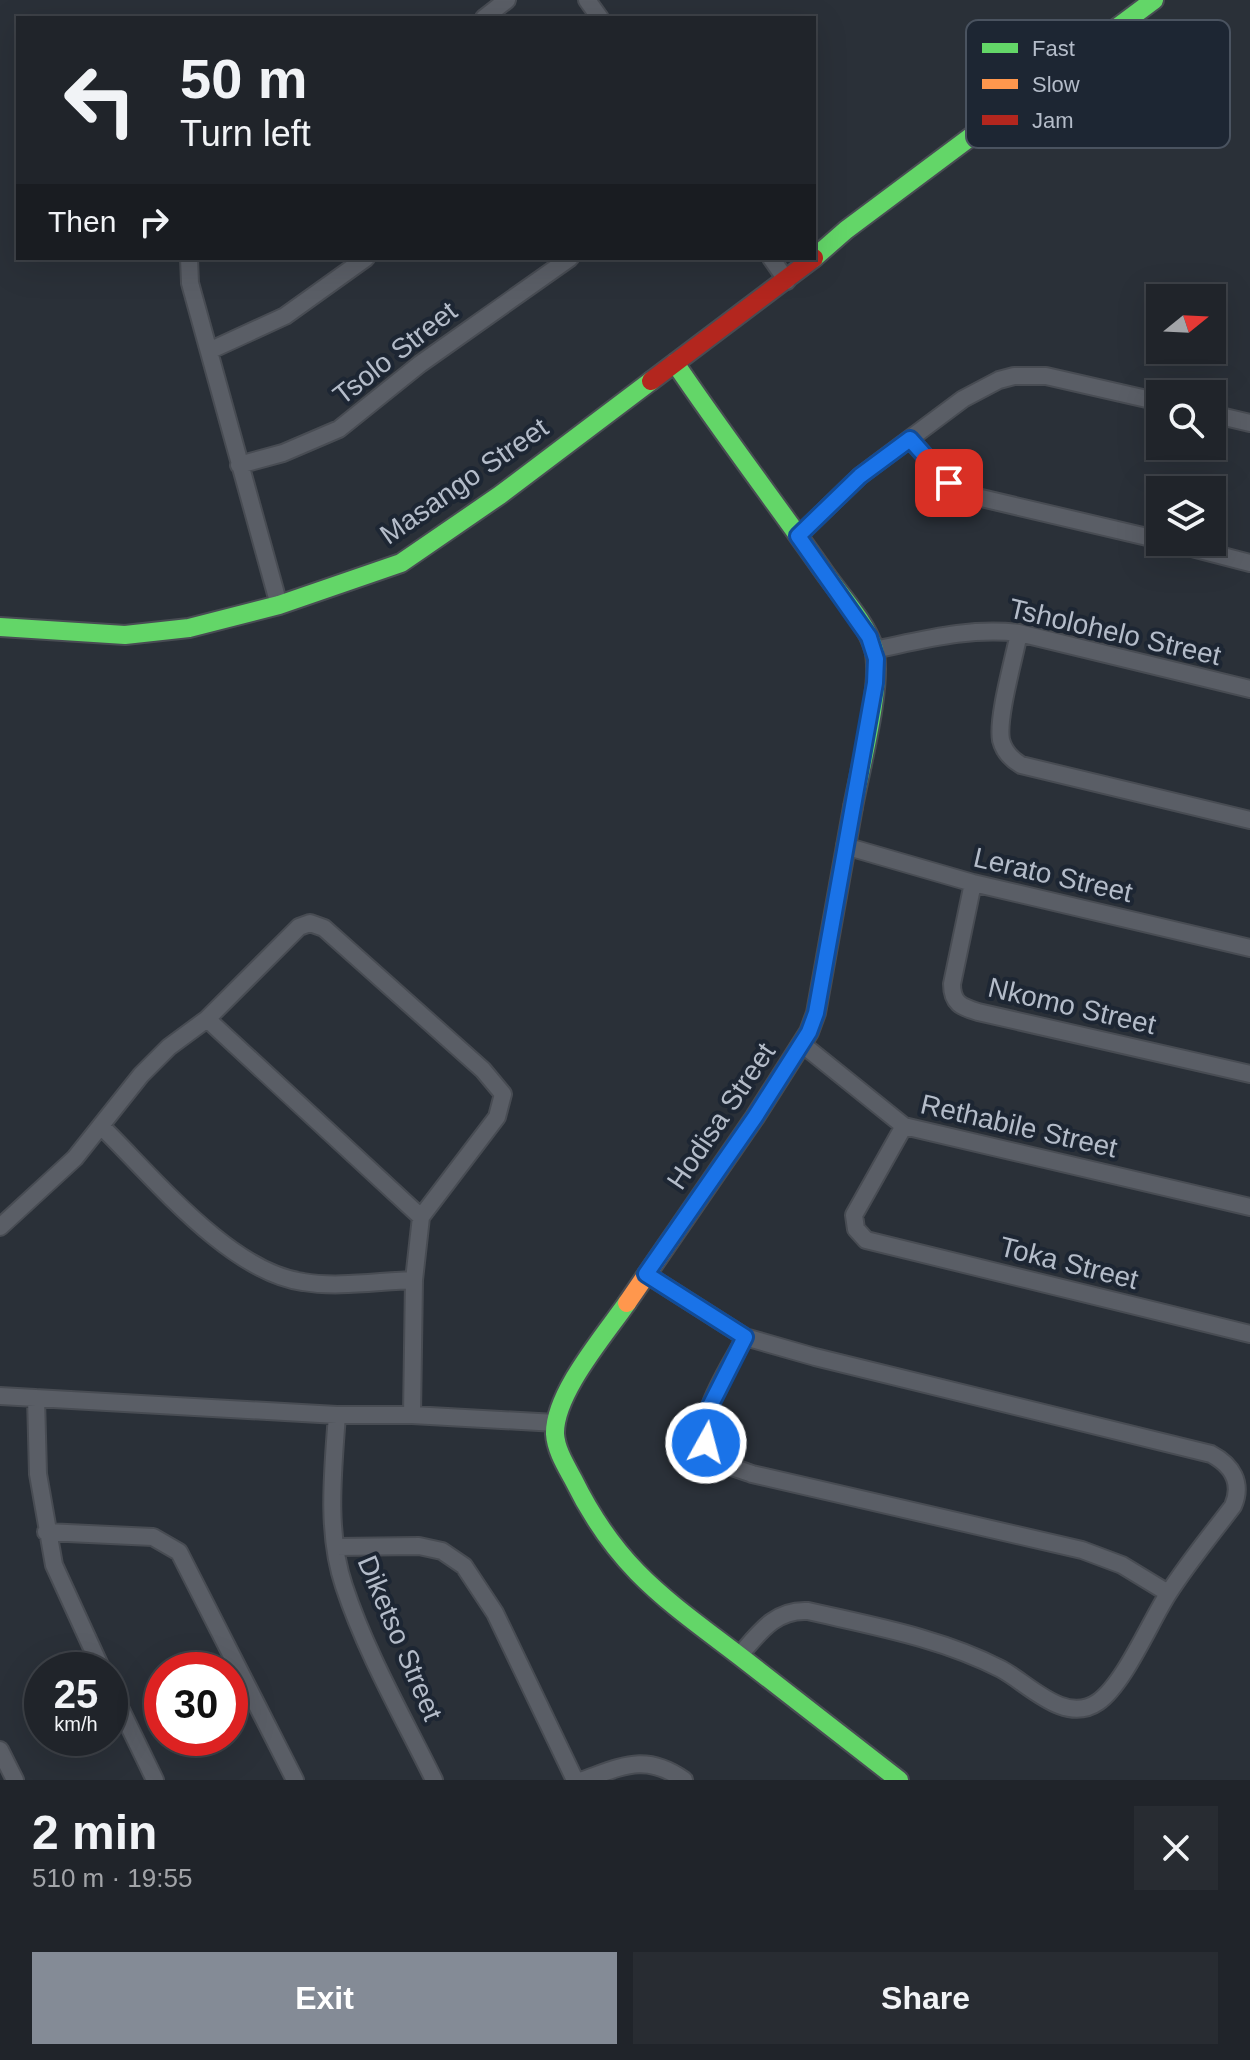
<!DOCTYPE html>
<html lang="en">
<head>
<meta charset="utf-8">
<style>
	body { margin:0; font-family:Helvetica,sans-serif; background:#282c32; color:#f1f3f6; height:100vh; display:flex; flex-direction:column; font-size:30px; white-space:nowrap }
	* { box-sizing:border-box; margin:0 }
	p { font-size:26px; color:#a2a4a8 }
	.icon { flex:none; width:44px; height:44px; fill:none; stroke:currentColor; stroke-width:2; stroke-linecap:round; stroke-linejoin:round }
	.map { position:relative; height:1780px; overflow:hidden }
	.drawer { display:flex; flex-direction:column; background:#20242a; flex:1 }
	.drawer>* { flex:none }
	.guide { position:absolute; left:16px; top:16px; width:800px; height:244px; border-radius:0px; box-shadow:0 8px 32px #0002,0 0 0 2px #3d4147; background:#20242a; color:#f1f3f6; overflow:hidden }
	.needle { width:52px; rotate:72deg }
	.buttons { position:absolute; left:1146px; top:284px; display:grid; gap:16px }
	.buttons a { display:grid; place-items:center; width:80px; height:80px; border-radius:0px; background:#20242a; box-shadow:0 8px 32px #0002,0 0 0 2px #3d4147; font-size:40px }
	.speed { position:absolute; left:24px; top:1652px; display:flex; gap:16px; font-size:40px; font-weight:700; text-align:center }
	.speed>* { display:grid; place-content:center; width:104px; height:104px; border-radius:50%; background:#20242a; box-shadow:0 8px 32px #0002,0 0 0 2px #3d4147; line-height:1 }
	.speed small { font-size:20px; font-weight:400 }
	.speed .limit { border:12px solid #d22; background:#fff; color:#111 }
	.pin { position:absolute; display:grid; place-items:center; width:68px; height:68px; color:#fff; margin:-34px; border-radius:16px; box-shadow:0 4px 12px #0006 }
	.me { position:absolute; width:88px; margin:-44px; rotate:7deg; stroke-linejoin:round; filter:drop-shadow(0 0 6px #0008) }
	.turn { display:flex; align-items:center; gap:28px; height:168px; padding:0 32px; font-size:36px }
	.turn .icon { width:104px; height:104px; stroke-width:2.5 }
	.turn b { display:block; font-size:56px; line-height:68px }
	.then { display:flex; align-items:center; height:76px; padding:0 32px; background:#0003; gap:16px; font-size:30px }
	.round { display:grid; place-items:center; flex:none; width:84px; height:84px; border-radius:0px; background:#282c32 }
	.headline { display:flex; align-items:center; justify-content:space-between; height:136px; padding:0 32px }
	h1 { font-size:48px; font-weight:700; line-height:60px }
	.cta { display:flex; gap:16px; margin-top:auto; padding:16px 32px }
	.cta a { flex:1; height:92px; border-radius:0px; background:#848b96; color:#fff; font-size:32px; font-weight:700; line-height:92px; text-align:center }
	.cta a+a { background:#282c32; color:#f1f3f6 }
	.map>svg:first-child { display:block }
</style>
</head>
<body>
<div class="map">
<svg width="1250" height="1780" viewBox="0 0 1250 1780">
	<rect width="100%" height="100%" fill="#2a3038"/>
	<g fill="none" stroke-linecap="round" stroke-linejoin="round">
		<defs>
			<path id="street" d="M587,0L600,18
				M484,18L507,0
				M189,258L190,283L279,605
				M771,258L787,281
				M211,350L285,316L366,258
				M1212,414L1250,423
				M910,439L949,483L977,497L1160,540
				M239,465L283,453L339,429L420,364L570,258
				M798,536L860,476L888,455L963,399L999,380L1014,376H1046L1160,402
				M1169,542L1250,563
				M1019,633C1014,659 997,717 1001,740C1004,752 1011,759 1021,765L1250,820
				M874,650C923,640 969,627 1019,633L1250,689
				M845,846L973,883L1250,948
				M973,883L952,984C952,1003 961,1007 978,1012L1250,1074
				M207,1019L421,1217
				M802,1044L904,1126L1250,1207
				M904,1126L854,1215L856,1229L866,1240L1250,1334
				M102,1127C154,1178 230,1272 303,1282C338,1288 379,1281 414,1280
				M0,1227L75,1158L141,1075L169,1047L207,1019L299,927L310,923L324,928L483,1070L503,1094L497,1117L421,1217L414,1280L412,1415
				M646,1274L745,1337L815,1357L1211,1454C1232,1465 1243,1483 1233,1506C1211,1535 1187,1564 1168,1594C1150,1622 1124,1684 1098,1702C1065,1725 1029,1684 1001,1669C941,1638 873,1626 808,1611C775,1609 759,1633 739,1656
				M745,1337C731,1366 686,1427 713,1456C722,1466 740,1469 752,1474L1082,1550L1122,1565L1168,1593
				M0,1396L337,1415H412L556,1423
				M36,1398L38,1474L54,1565L102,1670
				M337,1415C333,1470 326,1533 344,1586C366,1653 403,1717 434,1780
				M46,1532L153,1537L179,1552L295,1780
				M336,1547L419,1546L442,1551L464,1566L495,1613L575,1780
				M110,1687L155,1780
				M0,1750L15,1780
				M583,1780C623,1766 646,1753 684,1780"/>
			<path id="fast" d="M814,258L846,230L1154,0
				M675,363C723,434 775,502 824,572C840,595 866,622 874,649C883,684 860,769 853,807
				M0,627L125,635L189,628L279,605L401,563L500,495L651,381
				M627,1303C604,1336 554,1394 555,1434C556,1450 566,1466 573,1479C618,1571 668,1601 746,1661C797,1701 848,1740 899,1780"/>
			<path id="slow" d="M627,1303L755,1117L809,1032L816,1013L853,807"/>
			<path id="jam" d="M651,381L814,258"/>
		</defs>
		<use href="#street" stroke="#484c53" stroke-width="20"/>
		<use href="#fast" stroke="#484c53" stroke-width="22"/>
		<use href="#slow" stroke="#484c53" stroke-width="22"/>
		<use href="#jam" stroke="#484c53" stroke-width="22"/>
		<use href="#street" stroke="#5a5e66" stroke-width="16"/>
		<use href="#fast" stroke="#63d668" stroke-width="18"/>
		<use href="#slow" stroke="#ff974d" stroke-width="18"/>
		<use href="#jam" stroke="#b3261e" stroke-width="18"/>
	</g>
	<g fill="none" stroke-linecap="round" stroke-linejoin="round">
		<defs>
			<path id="route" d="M706,1443L705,1416L745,1337L646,1274L755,1117L809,1032L816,1013L875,683L876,659L869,637L798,536L860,476L910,439L949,483"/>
		</defs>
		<use href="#route" stroke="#114b97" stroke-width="20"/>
		<use href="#route" stroke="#1a73e8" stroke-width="14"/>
	</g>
	<g text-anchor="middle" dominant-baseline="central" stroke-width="8" stroke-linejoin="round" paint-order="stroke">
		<g font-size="28" fill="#b4bcc9" stroke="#1d2633">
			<text transform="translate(395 353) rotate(-38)">Tsolo Street</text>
			<text transform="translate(464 481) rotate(-35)">Masango Street</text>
			<text transform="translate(1115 632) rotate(13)">Tsholohelo Street</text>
			<text transform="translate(1053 875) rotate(13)">Lerato Street</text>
			<text transform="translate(1072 1006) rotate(13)">Nkomo Street</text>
			<text transform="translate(721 1116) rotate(-56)">Hodisa Street</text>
			<text transform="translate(1019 1126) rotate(13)">Rethabile Street</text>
			<text transform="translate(1069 1263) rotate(14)">Toka Street</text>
			<text transform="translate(400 1638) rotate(67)">Diketso Street</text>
		</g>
	</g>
	<rect x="966" y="20" width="264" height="128" rx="12" fill="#1d2633" stroke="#4a5360" stroke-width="2"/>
	<rect x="982" y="43" width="36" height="10" fill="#63d668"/>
	<rect x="982" y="79" width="36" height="10" fill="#ff974d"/>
	<rect x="982" y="115" width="36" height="10" fill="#b3261e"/>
	<g font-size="22" fill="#b4bcc9">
		<text x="1032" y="56">Fast</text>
		<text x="1032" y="92">Slow</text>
		<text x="1032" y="128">Jam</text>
	</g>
</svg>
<div class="buttons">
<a><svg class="needle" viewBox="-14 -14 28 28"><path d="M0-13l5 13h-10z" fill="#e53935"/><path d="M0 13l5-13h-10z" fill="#a2a4a8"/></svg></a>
<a><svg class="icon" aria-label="search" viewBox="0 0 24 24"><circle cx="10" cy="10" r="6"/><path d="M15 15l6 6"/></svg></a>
<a><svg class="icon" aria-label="layers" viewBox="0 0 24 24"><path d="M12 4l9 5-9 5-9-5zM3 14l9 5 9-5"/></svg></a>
</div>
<div class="speed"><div>25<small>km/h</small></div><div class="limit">30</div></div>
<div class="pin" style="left:949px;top:483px;background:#d93025"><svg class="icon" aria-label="arrive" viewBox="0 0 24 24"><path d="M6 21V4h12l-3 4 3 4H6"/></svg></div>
<svg class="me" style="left:706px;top:1443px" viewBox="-20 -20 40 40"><circle r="17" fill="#1a73e8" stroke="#fff" stroke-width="3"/><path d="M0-11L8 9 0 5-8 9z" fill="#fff"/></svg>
<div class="guide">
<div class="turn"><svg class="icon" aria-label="left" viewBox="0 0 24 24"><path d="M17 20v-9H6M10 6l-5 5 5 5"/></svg><div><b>50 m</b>Turn left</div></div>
<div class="then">Then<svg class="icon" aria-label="right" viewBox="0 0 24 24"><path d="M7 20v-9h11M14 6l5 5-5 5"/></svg></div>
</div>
</div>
<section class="drawer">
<div class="headline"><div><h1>2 min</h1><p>510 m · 19:55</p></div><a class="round"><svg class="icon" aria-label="close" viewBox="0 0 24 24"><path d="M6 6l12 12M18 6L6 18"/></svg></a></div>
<div class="cta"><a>Exit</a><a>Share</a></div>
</section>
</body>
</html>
